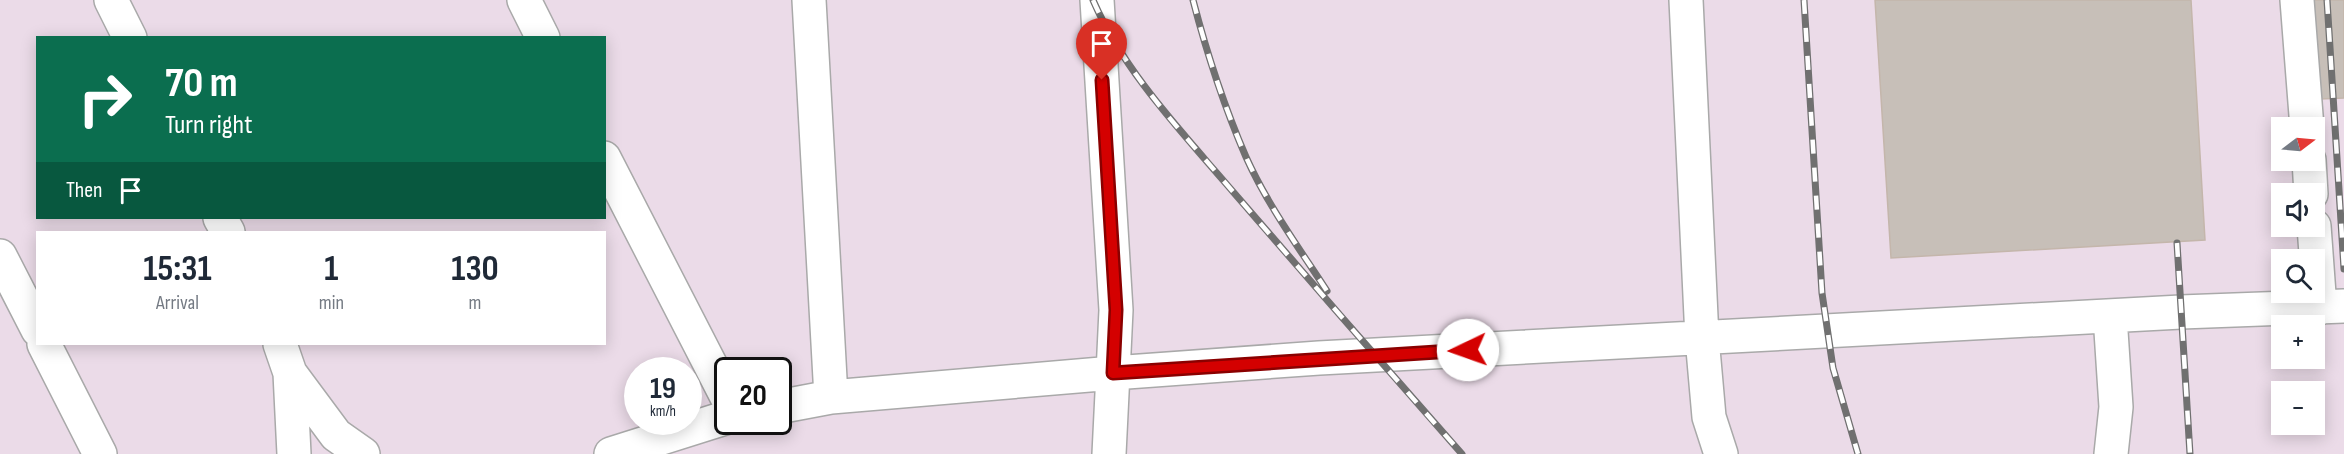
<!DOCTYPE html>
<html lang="en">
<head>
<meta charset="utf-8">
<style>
	body { margin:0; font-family:"Sofia Sans Condensed",sans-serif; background:#f2f2f3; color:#1f2937; height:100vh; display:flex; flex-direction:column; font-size:22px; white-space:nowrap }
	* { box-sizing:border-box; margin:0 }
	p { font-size:20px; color:#747a83 }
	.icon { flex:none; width:33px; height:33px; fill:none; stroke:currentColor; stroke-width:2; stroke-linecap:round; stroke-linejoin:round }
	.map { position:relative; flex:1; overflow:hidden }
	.sheet { position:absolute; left:36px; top:231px; width:570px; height:114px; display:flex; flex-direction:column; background:#fff; border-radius:0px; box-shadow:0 3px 15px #0003 }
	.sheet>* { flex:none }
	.guide { position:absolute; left:36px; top:36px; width:570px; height:183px; border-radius:0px; box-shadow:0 3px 15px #0003; background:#0b6e4f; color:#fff; overflow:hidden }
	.needle { width:39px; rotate:74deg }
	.buttons { position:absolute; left:2271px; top:117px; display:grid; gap:12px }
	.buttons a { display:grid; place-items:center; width:54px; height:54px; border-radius:0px; background:#fff; box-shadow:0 3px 15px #0003; font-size:30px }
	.speed { position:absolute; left:624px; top:357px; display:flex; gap:12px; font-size:30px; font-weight:700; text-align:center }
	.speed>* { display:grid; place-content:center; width:78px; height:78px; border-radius:50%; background:#fff; box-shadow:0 3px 15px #0003; line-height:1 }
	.speed small { font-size:15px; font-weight:400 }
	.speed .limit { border:3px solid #111; border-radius:9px; background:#fff; color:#111 }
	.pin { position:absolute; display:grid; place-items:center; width:51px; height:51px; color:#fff; margin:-62px -26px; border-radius:50% 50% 50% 0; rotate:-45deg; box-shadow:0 0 6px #0007 }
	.pin .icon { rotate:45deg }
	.me { position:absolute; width:66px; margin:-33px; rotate:267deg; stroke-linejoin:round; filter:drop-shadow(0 0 4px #0008) }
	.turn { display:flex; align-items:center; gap:21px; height:126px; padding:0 30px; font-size:27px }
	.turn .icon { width:78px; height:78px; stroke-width:2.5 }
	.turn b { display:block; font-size:42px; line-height:51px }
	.then { display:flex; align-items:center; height:57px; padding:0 30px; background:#0003; gap:12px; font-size:22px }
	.eta { display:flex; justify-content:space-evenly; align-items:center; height:102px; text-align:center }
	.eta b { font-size:36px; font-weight:700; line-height:42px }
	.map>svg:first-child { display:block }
</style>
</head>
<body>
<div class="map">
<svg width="2344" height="454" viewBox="0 0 2344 454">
	<rect width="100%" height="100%" fill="#f2efe9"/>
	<path fill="#ebdbe8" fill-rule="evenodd" d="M0,0H2344V454H0ZM38,38H604V218H38ZM2282,128H2314V160H2282ZM2282,194H2314V226H2282ZM38,232H604V344H38ZM2282,260H2314V292H2282ZM2282,326H2314V358H2282ZM638,370H688V422H638ZM728,370H778V422H728ZM2282,392H2314V424H2282Z"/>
	<path fill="#c7bfb8" stroke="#c4b6ab" stroke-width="1.5" d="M1875,0H2191L2205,240L1891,258Z
		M2314,0H2344V98L2320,99Z"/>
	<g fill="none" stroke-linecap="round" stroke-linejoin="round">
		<defs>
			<path id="minor" d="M111,0L130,38
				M524,0L543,38
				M809,0L831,397
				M1097,0L1116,310L1113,373L1319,358L2181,312L2344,306
				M1686,0L1702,338L1709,417L1721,454
				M2297,0L2307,128
				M604,158L728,399
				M2309,160L2311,194
				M220,218L228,232
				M2314,226L2320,308
				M0,256L38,330
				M2110,316L2116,407L2111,454
				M44,344L100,454
				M280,344L290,373L294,454
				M290,373L336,435L363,454
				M778,407L831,397L1113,373L1109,454
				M611,454L728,417"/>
		</defs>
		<use href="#minor" stroke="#a9a9a9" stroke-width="36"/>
		<use href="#minor" stroke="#fff" stroke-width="33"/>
		<defs>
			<path id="rail" d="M1093,0C1125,74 1184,134 1235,194C1310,281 1386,368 1462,454
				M1193,0C1207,54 1224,106 1246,157C1267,204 1299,248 1327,291
				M1804,0L1822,293L1833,368L1858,454
				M2327,0L2344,269
				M2177,243L2190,454"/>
		</defs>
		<use href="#rail" stroke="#707070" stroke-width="7"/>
		<use href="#rail" stroke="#fff" stroke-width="4.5" stroke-dasharray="14" stroke-linecap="butt"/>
	</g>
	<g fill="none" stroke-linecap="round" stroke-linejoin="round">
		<defs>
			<path id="route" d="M1102,80L1116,310L1113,373L1468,350"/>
		</defs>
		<use href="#route" stroke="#8a0000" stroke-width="15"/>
		<use href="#route" stroke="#d40000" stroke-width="10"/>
	</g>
</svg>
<div class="buttons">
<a><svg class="needle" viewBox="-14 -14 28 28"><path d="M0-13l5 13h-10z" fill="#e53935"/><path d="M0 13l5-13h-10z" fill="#747a83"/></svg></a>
<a><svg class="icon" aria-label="sound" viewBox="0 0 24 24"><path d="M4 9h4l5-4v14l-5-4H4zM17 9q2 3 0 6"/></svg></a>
<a><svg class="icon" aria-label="search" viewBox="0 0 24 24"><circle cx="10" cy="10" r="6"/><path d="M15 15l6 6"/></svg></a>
<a>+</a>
<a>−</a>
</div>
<div class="speed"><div>19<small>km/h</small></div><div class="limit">20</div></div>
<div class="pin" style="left:1102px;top:80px;background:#d93025"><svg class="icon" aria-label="arrive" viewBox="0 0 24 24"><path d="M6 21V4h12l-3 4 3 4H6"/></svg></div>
<svg class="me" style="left:1468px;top:350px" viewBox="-20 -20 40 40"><circle r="19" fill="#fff"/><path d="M0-13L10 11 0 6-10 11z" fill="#d40000"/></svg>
<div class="guide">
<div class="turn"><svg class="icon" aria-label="right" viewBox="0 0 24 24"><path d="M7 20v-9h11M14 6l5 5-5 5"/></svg><div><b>70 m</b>Turn right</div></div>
<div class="then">Then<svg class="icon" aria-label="arrive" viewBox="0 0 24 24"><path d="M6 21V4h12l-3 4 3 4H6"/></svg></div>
</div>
<section class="sheet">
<div class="eta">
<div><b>15:31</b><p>Arrival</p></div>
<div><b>1</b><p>min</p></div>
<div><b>130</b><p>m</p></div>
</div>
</section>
</div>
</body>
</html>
